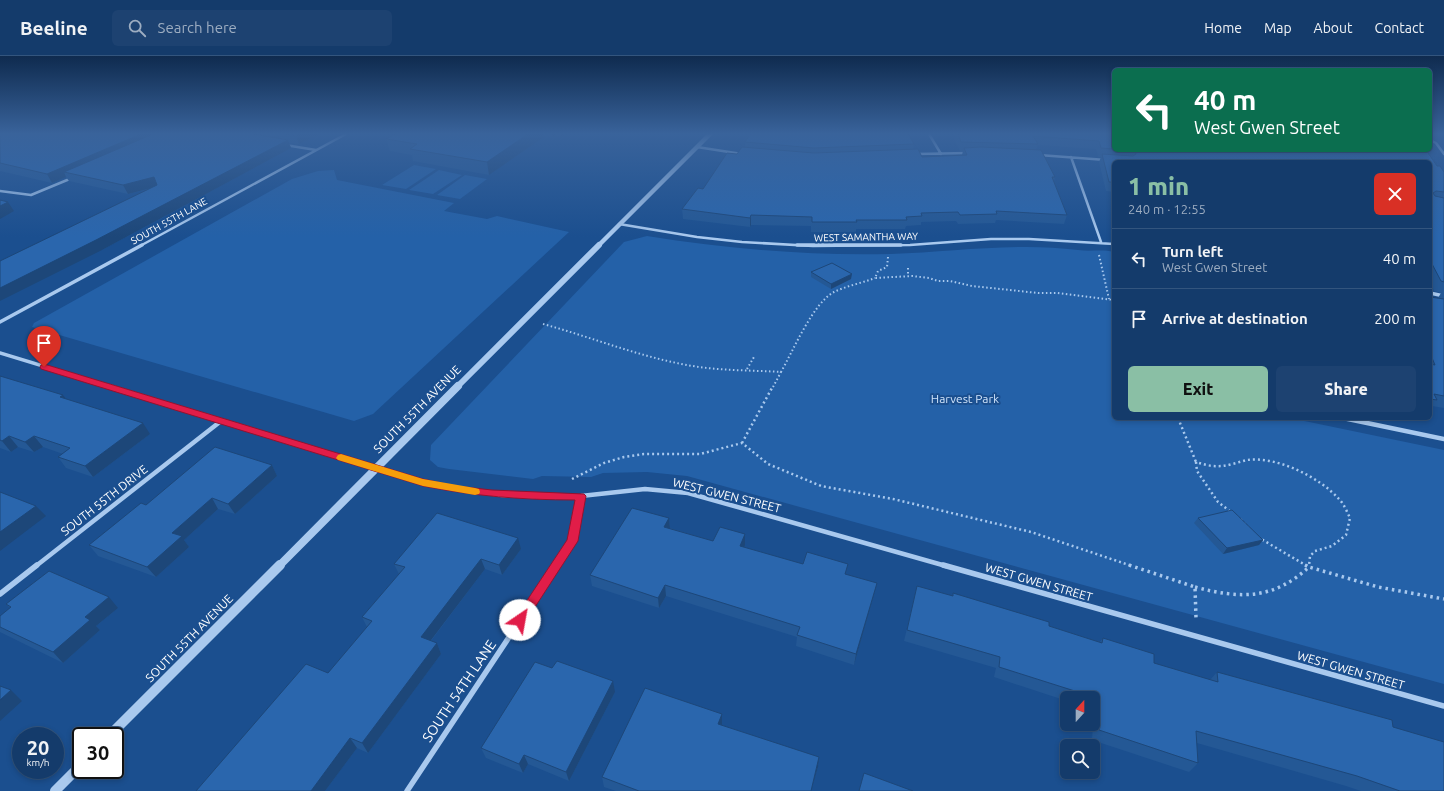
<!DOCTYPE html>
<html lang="en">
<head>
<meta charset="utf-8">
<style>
	body { margin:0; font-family:Ubuntu,sans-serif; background:#1d4271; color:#f1f3f6; height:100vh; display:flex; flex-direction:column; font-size:15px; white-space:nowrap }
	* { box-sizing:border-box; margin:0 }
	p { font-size:13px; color:#9dadc1 }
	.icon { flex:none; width:22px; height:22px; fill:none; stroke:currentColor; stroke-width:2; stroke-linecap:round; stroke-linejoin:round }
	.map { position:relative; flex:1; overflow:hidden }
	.drawer { position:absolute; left:1112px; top:104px; width:320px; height:260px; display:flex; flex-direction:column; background:#143b6b; border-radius:6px; box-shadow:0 2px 6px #0003,0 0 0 1px #33557e }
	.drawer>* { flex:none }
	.hud { position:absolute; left:1112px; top:12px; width:320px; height:84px; border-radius:6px; box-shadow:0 2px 6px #0003,0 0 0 1px #33557e; background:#0b6e4f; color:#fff; overflow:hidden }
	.needle { width:26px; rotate:21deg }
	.fabs { position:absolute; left:1060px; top:635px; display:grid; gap:8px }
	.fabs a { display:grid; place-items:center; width:40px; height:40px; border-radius:6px; background:#143b6b; box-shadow:0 2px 6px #0003,0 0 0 1px #33557e; font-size:20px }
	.speed { position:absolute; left:12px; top:671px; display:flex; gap:8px; font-size:20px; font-weight:700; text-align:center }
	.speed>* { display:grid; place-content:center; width:52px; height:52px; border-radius:50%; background:#143b6b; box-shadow:0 2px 6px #0003,0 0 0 1px #33557e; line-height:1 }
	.speed small { font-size:10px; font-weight:400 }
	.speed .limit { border:2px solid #111; border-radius:6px; background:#fff; color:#111 }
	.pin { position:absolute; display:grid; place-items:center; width:34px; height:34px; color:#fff; margin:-41px -17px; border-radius:50% 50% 50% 0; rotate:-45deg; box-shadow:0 0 4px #0007 }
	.pin .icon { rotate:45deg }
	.me { position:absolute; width:44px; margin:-22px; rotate:33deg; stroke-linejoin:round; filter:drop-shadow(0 0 3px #0008) }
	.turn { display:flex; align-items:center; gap:14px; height:84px; padding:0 16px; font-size:18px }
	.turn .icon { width:52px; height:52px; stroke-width:2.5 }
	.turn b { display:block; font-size:28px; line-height:34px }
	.round { display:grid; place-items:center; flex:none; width:42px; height:42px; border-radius:6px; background:#1d4271 }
	.summary { display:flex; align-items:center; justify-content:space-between; height:68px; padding:0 16px }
	h1 { font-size:24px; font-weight:800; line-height:30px; color:#8abfa5 }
	.primary-button { display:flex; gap:8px; margin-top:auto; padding:8px 16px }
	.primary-button a { flex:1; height:46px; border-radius:6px; background:#8abfa5; color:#111; font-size:16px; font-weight:800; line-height:46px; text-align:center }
	.primary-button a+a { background:#1d4271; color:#f1f3f6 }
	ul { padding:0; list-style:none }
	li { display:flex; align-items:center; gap:12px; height:60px; padding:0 16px; border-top:1px solid #33557e }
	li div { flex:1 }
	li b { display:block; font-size:15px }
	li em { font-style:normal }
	header { display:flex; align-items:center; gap:24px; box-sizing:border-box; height:56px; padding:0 20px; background:#143b6b; border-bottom:1px solid #33557e }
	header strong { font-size:19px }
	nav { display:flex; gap:22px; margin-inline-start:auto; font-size:14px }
	.search { width:280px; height:36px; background:#1d4271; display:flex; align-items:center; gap:10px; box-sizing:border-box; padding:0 14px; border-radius:6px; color:#9dadc1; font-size:15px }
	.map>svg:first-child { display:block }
</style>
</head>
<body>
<header>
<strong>Beeline</strong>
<div class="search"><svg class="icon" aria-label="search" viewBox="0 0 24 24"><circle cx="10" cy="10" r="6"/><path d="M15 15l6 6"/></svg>Search here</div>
<nav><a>Home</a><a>Map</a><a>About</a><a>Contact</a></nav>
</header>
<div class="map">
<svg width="1444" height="735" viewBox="0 0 1444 735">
	<rect width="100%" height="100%" fill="#1b4f8f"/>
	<path fill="#2461a8" d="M414,109L436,113L406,133L382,129Z
		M334,114L337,124L454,147L444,155L487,163L497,160L569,176L373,358L354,365L32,271L34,267L292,123L318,115Z
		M439,114L462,119L433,138L409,134Z
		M465,119L487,123L460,143L437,139Z
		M647,180C728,193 809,200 891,198C953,196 1016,186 1078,194C1090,196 1102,193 1114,196V362H1290L1444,394V628L687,420L647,416L603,417L591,421L542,420L533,423L449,413L438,411L430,404L431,389L624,186Z"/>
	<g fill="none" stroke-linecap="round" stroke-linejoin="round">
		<path stroke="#a9c9ee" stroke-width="2" stroke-dasharray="1.5 2.5" stroke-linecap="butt" d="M1099,199L1109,243
			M888,201L887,211L878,215L875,222L912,220L929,222L938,225H950L972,230L1038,237H1057L1114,244
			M908,212V220
			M543,268C591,281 637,300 687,309C718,315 750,314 781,316C793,295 813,247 834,236C846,230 862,227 875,222
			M747,313L754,301
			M773,331L781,316"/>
		<path stroke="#a9c9ee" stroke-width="2.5" stroke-dasharray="2 3" stroke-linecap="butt" d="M1178,362L1196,406
			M742,387L773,330
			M572,423L604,407L624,401L644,398H700L742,387L768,408L821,430L893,443L1031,476L1132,510
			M1307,510L1256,480L1240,463L1218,446L1197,415L1196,406C1208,410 1219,412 1232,408C1237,407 1242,405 1247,404C1277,400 1319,421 1339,443C1344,448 1347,456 1350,462L1346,479L1332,490L1315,495L1310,500L1309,510"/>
		<path stroke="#a9c9ee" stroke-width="3.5" stroke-dasharray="2.5 4" stroke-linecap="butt" d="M1129,509L1195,531L1196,562
			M1305,509L1309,511V509
			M1195,531C1240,543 1273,544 1309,511L1378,531L1444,543"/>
		<path stroke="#a9c9ee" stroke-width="2.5" d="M929,78L941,98
			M1430,84L1436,87L1444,98
			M285,89L316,94
			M697,91L742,98
			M915,98L968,97
			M1039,99L1106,104
			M1071,101L1101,186
			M0,135L31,139L72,122
			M619,168L697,181L742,186L813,190L910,189L991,183H1029L1114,188
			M140,190L346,78"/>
		<path stroke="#a9c9ee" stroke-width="3.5" d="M797,189H901
			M1430,237L1444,240
			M0,266L142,189
			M0,297L112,331"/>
		<path stroke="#a9c9ee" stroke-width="4.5" d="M108,330L423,427L442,431L502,439L542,441L581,440L645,433L688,437L946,510
			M1343,362L1444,383
			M36,510L221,365
			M557,510L573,485L581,440"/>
		<path stroke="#a9c9ee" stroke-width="5.5" d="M943,509L1444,650
			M0,538L37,509
			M407,735L557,509"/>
		<path stroke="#a9c9ee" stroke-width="4.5" d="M598,190L710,78"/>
		<path stroke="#a9c9ee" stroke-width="6" d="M457,331L599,189"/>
		<path stroke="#a9c9ee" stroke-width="8" d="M279,510L458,330"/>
		<path stroke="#a9c9ee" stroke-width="10" d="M109,680L280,509
			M55,735L81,709"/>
	</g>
	<path fill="#245895" d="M0,78H320L299,88L289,87L291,92L102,194L149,133L128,138L69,125L66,121L52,127L0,115Z
		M395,78H565L561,81L555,80L553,82L544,81L489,119L413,105L412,99L390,95L386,83Z
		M952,78H1114V94H1426L1437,110L1444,116V352L1432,350L1430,352V241L1438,242L1441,237L1434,235L1430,227V106H1114V136L1106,135L1099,106L1101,101H1098L1096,93L1038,89L1036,94L1055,121L1054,125L1067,159L1064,168L996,164L995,167L958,168L956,165L921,166V169L906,170L905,173H856V176H811V170L751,169L750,171L683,163L682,153L703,133L745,91V86L914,88L913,94L922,101L962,99L963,95H960Z
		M811,216L851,223L831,233L811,221Z
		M0,320L66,343L150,378L93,421L66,412L58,401L63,398L43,391L34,396L18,391L11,396L0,392Z
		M272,409L277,420L235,458L218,453L184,484L189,491L156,521L98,500L89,489L146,449Z
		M669,462L670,472L713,485L745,489L744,491L803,508L846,518L874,538L854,609L796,590L797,581L666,540L659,552L592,530L590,519Z
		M1198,462L1263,484L1259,489L1223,498L1194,467Z
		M521,493L502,519L485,513L431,585L437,587L441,598L368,697L357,692L325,735H196L328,617L367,571L362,561L399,518L394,508Z
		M917,530L952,540L953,537L1049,570L1100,586L1103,582L1154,607L1210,624L1217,616L1393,671L1444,735H1361L1346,730L1197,687L1198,707L1189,716L1092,684L1094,653H1093V642H1067V645L994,621L996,612L904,585Z
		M6,548L118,552L96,570L100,574L63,607L2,577L0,576V560L10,552Z
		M615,636L569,725L528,708L523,717L486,702L481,692Z
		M722,668V669L819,701L818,711L811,735H616L604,731L602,721Z"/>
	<path fill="#1d4779" d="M141,78H165L64,116L66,121L52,127L47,118Z
		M300,78H320L299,88L296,80Z
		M528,78H543L544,81L489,119L487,106Z
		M552,78H555V80L553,82Z
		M561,78H565L561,81Z
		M288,84L291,92L102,194L0,245V232Z
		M154,121L159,130L128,138L123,129Z
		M8,146L14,155L0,163V150Z
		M751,159V169L750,171V162Z
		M852,218L851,223L831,233V228Z
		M63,339L71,349L60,341Z
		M143,367L150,378L93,421L85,410Z
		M9,380L18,391L11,396L2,385Z
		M34,380L43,391L34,396L25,386Z
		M272,409L277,420L235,458L228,448Z
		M212,442L218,453L184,484L189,491L156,521L147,511L172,477Z
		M36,450L46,460L0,495V476Z
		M669,462L670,473L664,471Z
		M745,478V489L740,501V490Z
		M518,482L521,493L502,519L499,509Z
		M1263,484L1259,489L1223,498L1227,492Z
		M481,503L485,513L425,592L421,581Z
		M877,527L874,538L854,609L856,598Z
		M665,529L666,540L659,552L658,542Z
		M109,541L118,552L96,570L100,574L63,607L53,596L85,561Z
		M437,587L441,598L368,697L362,687Z
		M613,625L615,636L569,725L566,716Z
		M11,634L22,645L0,665V644Z
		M722,658V668L719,678L718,668Z
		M350,682L357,692L325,735H311Z
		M524,699L528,708L523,717L519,708Z
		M819,701L818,711L811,735Z"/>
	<path fill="#2a66ad" stroke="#1d4779" d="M0,78H141L47,118L0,107Z
		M153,78H254L288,84L96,184L0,232V205L157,129L154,121L123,129L64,116Z
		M285,78H300L296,80Z
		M395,78H528L487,106L410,93L417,88L386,83Z
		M750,78H908L914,88L814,92L745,86Z
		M958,78H1114V93L1101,92L1099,85L1033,80L1038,88L961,86Z
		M742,91L814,97L918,93L922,101L967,99L964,92L981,91L1041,94L1055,121H1052L1067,159L996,155L997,158L960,159L958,156L921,157L922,160L906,161L907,164H856L857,166H812V161L751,159L750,162L682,153L698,132L703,133L727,97L737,98Z
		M1121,94H1426L1437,110H1440L1444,116V136L1436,135L1433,137L1435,140L1444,142V226L1441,225L1431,206H1430V106H1114V126H1109L1102,98L1133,100L1136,98L1135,95Z
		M0,144L8,146L0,150Z
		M832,207L852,218L831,228L811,216Z
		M1430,241L1444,243V340L1434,338L1437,344L1430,343V308L1435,309L1430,297Z
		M0,320L63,339L60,341L143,367L85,410L58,401L70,392L34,380L25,386L9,380L2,385L0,384Z
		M215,391L272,409L228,448L212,442L172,477L182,480L147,511L89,489L141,447L146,449Z
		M0,436L36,450L0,476Z
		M632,452L669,462L664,471L713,485L720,471L745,478L740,490L803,508L807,496L848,508L845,518L877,527L856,598L797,579L800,571L665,529L658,542L590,519Z
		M1232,454L1263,484L1227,492L1198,462Z
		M437,457L518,482L499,509L481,503L421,581L437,587L362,687L350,682L311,735H196L306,608L328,617L372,565L362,561L405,511L394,508Z
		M49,515L109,541L85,561L90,564L53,596L0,571V560L11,551L6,548Z
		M917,530L953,540V537L1049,566V570L1102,587L1103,582L1154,598V607L1218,626L1217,616L1392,664L1393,671L1444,686V735H1400L1357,720L1196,675L1198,707L1099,674L1100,643L999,611L1000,601L907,574Z
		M557,605L613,625L566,716L524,699L519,708L481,692L535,606L552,612Z
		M0,630L11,634L0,644Z
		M645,632L722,658L718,668L819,701L811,735H639L602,721Z
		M864,717L913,735H859Z"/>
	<linearGradient id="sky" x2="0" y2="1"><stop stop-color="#0f2b4f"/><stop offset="0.43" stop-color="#39639b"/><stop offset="1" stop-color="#39639b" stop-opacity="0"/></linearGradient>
	<rect width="1444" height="181" fill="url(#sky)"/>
	<path fill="#e11d48" stroke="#92132f" d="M44,308L423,423L456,430L492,434L584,438L586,440L578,485L524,568L520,569L516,568L514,564L516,561L567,484L575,444C523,444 473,440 423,430L41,313L40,311L41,309Z"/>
	<path fill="#f59e0b" d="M341,398L423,423L475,432L479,433L480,436L479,438L475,439L423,430L338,404L336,402L338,399Z"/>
	<g text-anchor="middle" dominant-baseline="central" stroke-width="4" stroke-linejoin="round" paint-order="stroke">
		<g font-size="10" fill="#fff" stroke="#1b4f8f">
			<text transform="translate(169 165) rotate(-29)">SOUTH 55TH LANE</text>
			<text transform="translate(866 181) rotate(-1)">WEST SAMANTHA WAY</text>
		</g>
		<g font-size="12" fill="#cfe3fa" stroke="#1b4f8f">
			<text x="965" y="342">Harvest Park</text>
		</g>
		<g font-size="12" fill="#fff" stroke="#1b4f8f">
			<text transform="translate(417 353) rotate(-45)">SOUTH 55TH AVENUE</text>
			<text transform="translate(727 439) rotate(14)">WEST GWEN STREET</text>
			<text transform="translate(104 444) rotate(-38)">SOUTH 55TH DRIVE</text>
			<text transform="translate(1039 526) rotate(16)">WEST GWEN STREET</text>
			<text transform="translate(189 582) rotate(-45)">SOUTH 55TH AVENUE</text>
			<text transform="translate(1351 614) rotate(16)">WEST GWEN STREET</text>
		</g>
		<g font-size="14" fill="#fff" stroke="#1b4f8f">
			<text transform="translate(459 635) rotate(-56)">SOUTH 54TH LANE</text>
		</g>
	</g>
</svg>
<div class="fabs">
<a><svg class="needle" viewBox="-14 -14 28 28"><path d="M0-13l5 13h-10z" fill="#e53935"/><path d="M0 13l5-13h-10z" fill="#9dadc1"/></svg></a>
<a><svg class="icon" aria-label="search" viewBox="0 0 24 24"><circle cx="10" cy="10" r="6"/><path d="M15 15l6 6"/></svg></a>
</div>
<div class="speed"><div>20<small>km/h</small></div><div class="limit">30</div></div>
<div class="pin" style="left:44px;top:311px;background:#d93025"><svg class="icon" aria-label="arrive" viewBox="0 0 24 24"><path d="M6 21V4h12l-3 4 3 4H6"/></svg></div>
<svg class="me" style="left:520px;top:564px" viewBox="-20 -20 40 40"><circle r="19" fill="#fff"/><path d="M0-13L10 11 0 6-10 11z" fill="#e11d48"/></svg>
<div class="hud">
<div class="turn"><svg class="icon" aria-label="left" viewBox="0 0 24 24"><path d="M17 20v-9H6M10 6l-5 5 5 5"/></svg><div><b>40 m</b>West Gwen Street</div></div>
</div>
<section class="drawer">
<div class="summary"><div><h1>1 min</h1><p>240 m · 12:55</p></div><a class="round" style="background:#d93025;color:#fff"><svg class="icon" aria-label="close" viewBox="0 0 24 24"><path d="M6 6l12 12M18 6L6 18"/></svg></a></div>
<ul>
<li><svg class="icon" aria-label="left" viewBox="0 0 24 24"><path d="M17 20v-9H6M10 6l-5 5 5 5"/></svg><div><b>Turn left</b><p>West Gwen Street</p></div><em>40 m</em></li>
<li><svg class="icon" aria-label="arrive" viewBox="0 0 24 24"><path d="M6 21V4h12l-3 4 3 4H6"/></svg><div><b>Arrive at destination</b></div><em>200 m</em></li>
</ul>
<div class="primary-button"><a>Exit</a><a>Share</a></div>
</section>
</div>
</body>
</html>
